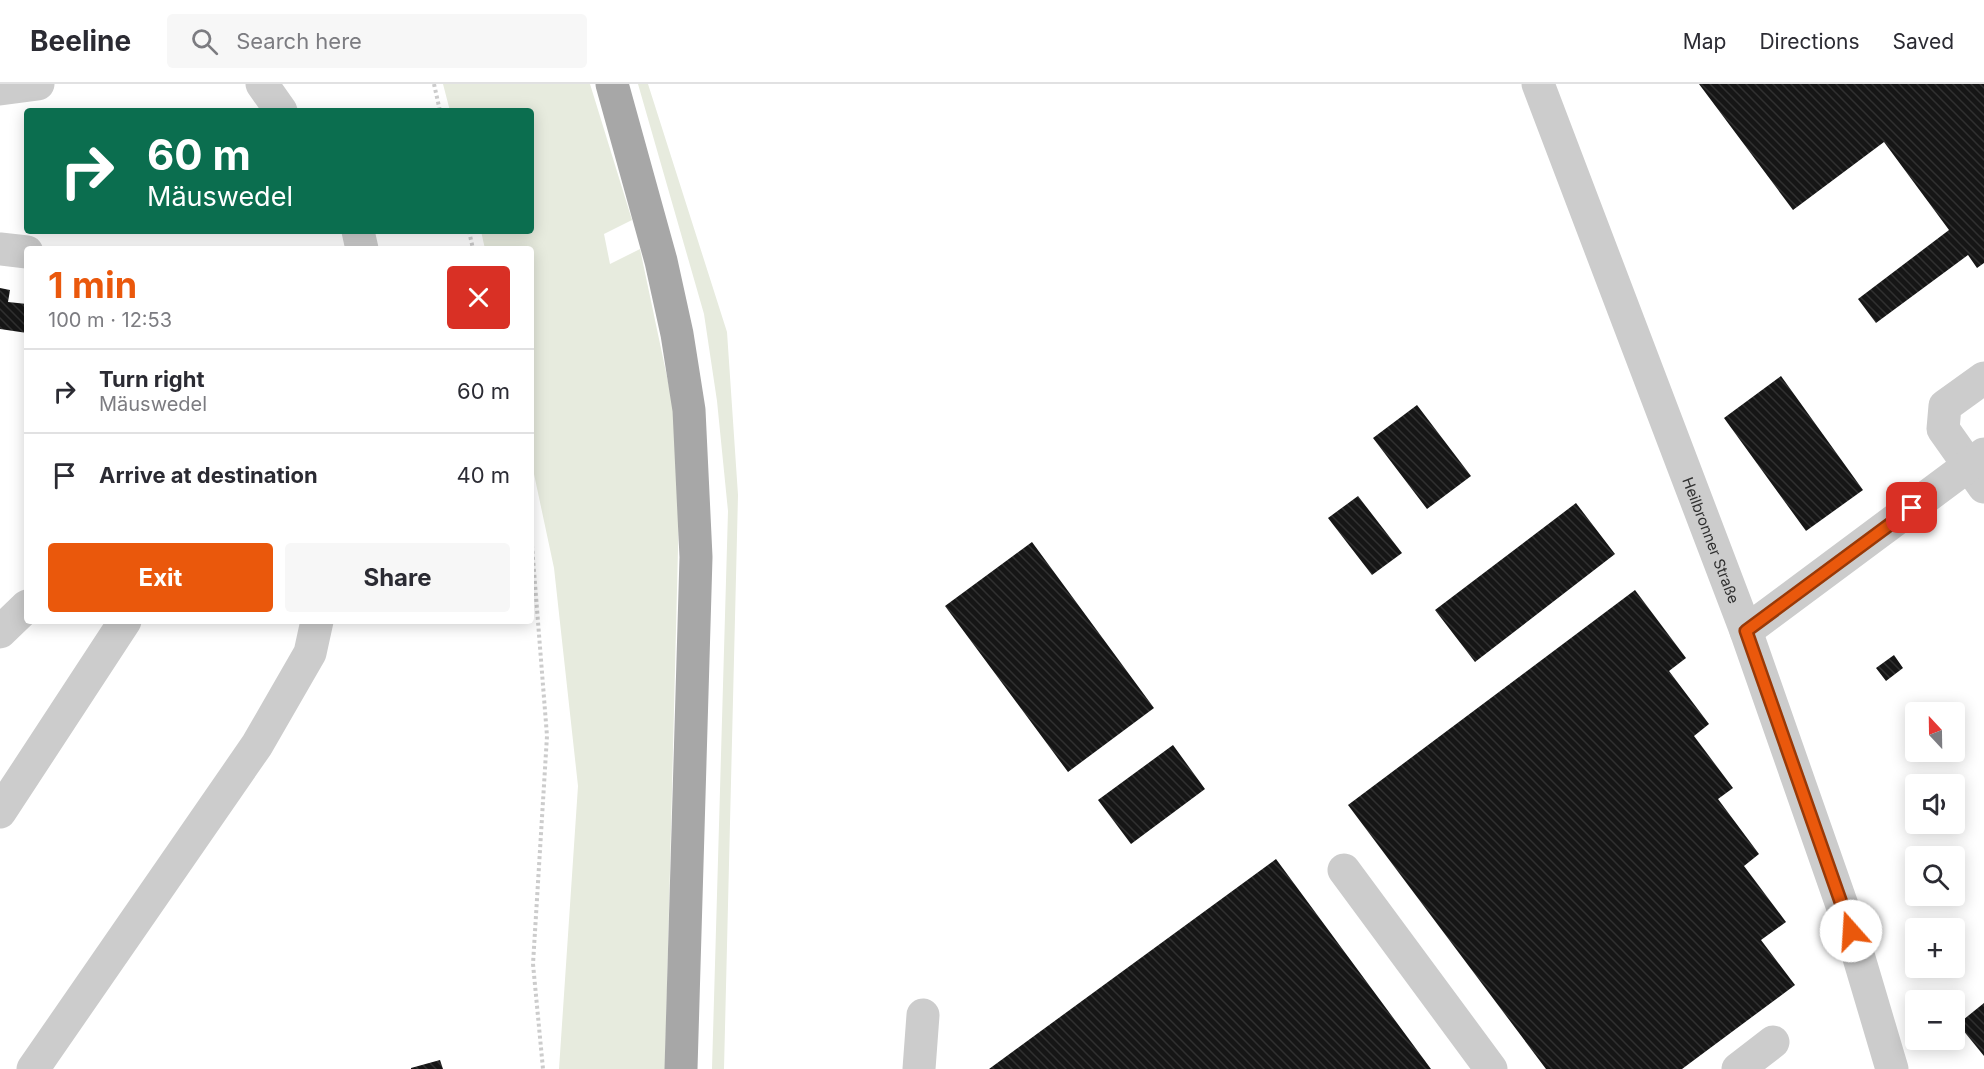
<!DOCTYPE html>
<html lang="en">
<head>
<meta charset="utf-8">
<style>
	body { margin:0; font-family:Inter,sans-serif; background:#f7f7f7; color:#2b2b33; height:100vh; display:flex; flex-direction:column; font-size:22px; white-space:nowrap }
	* { box-sizing:border-box; margin:0 }
	p { font-size:20px; color:#7c7c81 }
	.icon { flex:none; width:33px; height:33px; fill:none; stroke:currentColor; stroke-width:2; stroke-linecap:round; stroke-linejoin:round }
	.map { position:relative; flex:1; overflow:hidden }
	.drawer { position:absolute; left:24px; top:162px; width:510px; height:378px; display:flex; flex-direction:column; background:#fff; border-radius:6px; box-shadow:0 3px 15px #0003 }
	.drawer>* { flex:none }
	.top-card { position:absolute; left:24px; top:24px; width:510px; height:126px; border-radius:6px; box-shadow:0 3px 15px #0003; background:#0b6e4f; color:#fff; overflow:hidden }
	.needle { width:39px; rotate:338deg }
	.tools { position:absolute; left:1905px; top:618px; display:grid; gap:12px }
	.tools a { display:grid; place-items:center; width:60px; height:60px; border-radius:6px; background:#fff; box-shadow:0 3px 15px #0003; font-size:30px }
	.pin { position:absolute; display:grid; place-items:center; width:51px; height:51px; color:#fff; margin:-26px; border-radius:12px; box-shadow:0 3px 9px #0006 }
	.me { position:absolute; width:66px; margin:-33px; rotate:341deg; stroke-linejoin:round; filter:drop-shadow(0 0 4px #0008) }
	.turn { display:flex; align-items:center; gap:21px; height:126px; padding:0 24px; font-size:27px }
	.turn .icon { width:78px; height:78px; stroke-width:2.5 }
	.turn b { display:block; font-size:42px; line-height:51px }
	.round { display:grid; place-items:center; flex:none; width:63px; height:63px; border-radius:6px; background:#f7f7f7 }
	.overview { display:flex; align-items:center; justify-content:space-between; height:102px; padding:0 24px }
	h1 { font-size:36px; font-weight:700; line-height:45px; color:#ea580c }
	.button { display:flex; gap:12px; margin-top:auto; padding:12px 24px }
	.button a { flex:1; height:69px; border-radius:6px; background:#ea580c; color:#fff; font-size:24px; font-weight:700; line-height:69px; text-align:center }
	.button a+a { background:#f7f7f7; color:#2b2b33 }
	ul { padding:0; list-style:none }
	li { display:flex; align-items:center; gap:18px; height:84px; padding:0 24px; border-top:2px solid #e1e1e2 }
	li div { flex:1 }
	li b { display:block; font-size:22px }
	li em { font-style:normal }
	header { display:flex; align-items:center; gap:36px; box-sizing:border-box; height:84px; padding:0 30px; background:#fff; border-bottom:2px solid #e1e1e2 }
	header strong { font-size:28px }
	nav { display:flex; gap:33px; margin-inline-start:auto; font-size:21px }
	.search { width:420px; height:54px; background:#f7f7f7; display:flex; align-items:center; gap:15px; box-sizing:border-box; padding:0 21px; border-radius:6px; color:#7c7c81; font-size:22px }
	.map>svg:first-child { display:block }
</style>
</head>
<body>
<header>
<strong>Beeline</strong>
<div class="search"><svg class="icon" aria-label="search" viewBox="0 0 24 24"><circle cx="10" cy="10" r="6"/><path d="M15 15l6 6"/></svg>Search here</div>
<nav><a>Map</a><a>Directions</a><a>Saved</a></nav>
</header>
<div class="map">
<svg width="1984" height="985" viewBox="0 0 1984 985">
	<defs>
		<pattern id="building-back-hatch" width="6" height="6" patternUnits="userSpaceOnUse" patternTransform="scale(1.5)"><rect width="6" height="6" fill="#161616"/><path d="M-1 5l2 2M0 0l6 6M5-1l2 2" fill="none" stroke="#303030"/></pattern>
	</defs>
	<rect width="100%" height="100%" fill="#fff"/>
	<path fill="#e7ebde" d="M443,0H590L632,136L604,150L610,180L640,165L674,326L679,425L665,985H559L578,702L554,484L531,376V165H485L481,147H531V27H450Z
		M638,0H648L727,248L738,411L724,985H712L728,427L717,317L704,230Z"/>
	<path fill="url(#building-back-hatch)" d="M1699,0H1984V179L1977,184L1968,171L1876,239L1858,215L1949,146L1884,58L1793,126Z
		M0,204L10,206L8,218L27,220V249L0,245Z
		M1781,292L1863,406L1806,447L1724,334Z
		M1417,321L1471,392L1427,425L1373,354Z
		M1358,412L1402,469L1372,491L1328,434Z
		M1576,419L1615,470L1475,578L1435,526Z
		M1032,458L1154,624L1068,688L945,522Z
		M1635,506L1686,574L1669,587L1709,640L1694,652L1733,704L1718,715L1759,770L1744,782L1786,838L1761,856L1795,901L1682,985H1546L1348,721Z
		M1894,571L1903,584L1886,597L1876,584Z
		M1173,661L1205,705L1131,760L1098,716Z
		M1276,775L1431,985H989Z
		M1984,919V972L1958,940Z
		M440,976L443,985H411V984Z"/>
	<g fill="none" stroke-linecap="round" stroke-linejoin="round">
		<path stroke="#ccc" stroke-width="4" stroke-dasharray="3 3" stroke-linecap="butt" d="M434,0L440,27
			M469,147L473,165
			M531,449L547,652L533,880L543,985"/>
		<g stroke="#ccc" stroke-width="33">
			<path d="M262,0L281,27"/>
			<path id="s1" d="M1538,0L1746,547L1851,847L1892,985"/>
			<path d="M0,5L38,0"/>
			<path d="M358,147L362,165"/>
			<path d="M0,165L27,168"/>
			<path d="M1984,294L1945,322L1943,345L1984,403"/>
			<path d="M1746,547L1984,370"/>
			<path d="M0,548L27,522"/>
			<path d="M0,728L125,537"/>
			<path d="M1344,786L1491,985"/>
			<path d="M33,985L257,661L310,569L317,537"/>
			<path d="M919,985L923,931"/>
			<path d="M1738,985L1773,958"/>
		</g>
		<path stroke="#a7a7a7" stroke-width="33" d="M612,0L661,177L677,250L689,326L696,473L681,985"/>
	</g>
	<g fill="none" stroke-linecap="round" stroke-linejoin="round">
		<defs>
			<path id="route" d="M1851,847L1746,547L1912,424"/>
		</defs>
		<use href="#route" stroke="#983908" stroke-width="15"/>
		<use href="#route" stroke="#ea580c" stroke-width="10"/>
	</g>
	<g text-anchor="middle" dominant-baseline="central" stroke-width="6" stroke-linejoin="round" paint-order="stroke">
		<g font-size="15" fill="#2f2f2f" stroke="#fff">
			<text stroke="none"><textPath href="#s1" startOffset="488">Heilbronner Straße</textPath></text>
		</g>
	</g>
</svg>
<div class="tools">
<a><svg class="needle" viewBox="-14 -14 28 28"><path d="M0-13l5 13h-10z" fill="#e53935"/><path d="M0 13l5-13h-10z" fill="#7c7c81"/></svg></a>
<a><svg class="icon" aria-label="sound" viewBox="0 0 24 24"><path d="M4 9h4l5-4v14l-5-4H4zM17 9q2 3 0 6"/></svg></a>
<a><svg class="icon" aria-label="search" viewBox="0 0 24 24"><circle cx="10" cy="10" r="6"/><path d="M15 15l6 6"/></svg></a>
<a>+</a>
<a>−</a>
</div>
<div class="pin" style="left:1912px;top:424px;background:#d93025"><svg class="icon" aria-label="arrive" viewBox="0 0 24 24"><path d="M6 21V4h12l-3 4 3 4H6"/></svg></div>
<svg class="me" style="left:1851px;top:847px" viewBox="-20 -20 40 40"><circle r="19" fill="#fff"/><path d="M0-13L10 11 0 6-10 11z" fill="#ea580c"/></svg>
<div class="top-card">
<div class="turn"><svg class="icon" aria-label="right" viewBox="0 0 24 24"><path d="M7 20v-9h11M14 6l5 5-5 5"/></svg><div><b>60 m</b>Mäuswedel</div></div>
</div>
<section class="drawer">
<div class="overview"><div><h1>1 min</h1><p>100 m · 12:53</p></div><a class="round" style="background:#d93025;color:#fff"><svg class="icon" aria-label="close" viewBox="0 0 24 24"><path d="M6 6l12 12M18 6L6 18"/></svg></a></div>
<ul>
<li><svg class="icon" aria-label="right" viewBox="0 0 24 24"><path d="M7 20v-9h11M14 6l5 5-5 5"/></svg><div><b>Turn right</b><p>Mäuswedel</p></div><em>60 m</em></li>
<li><svg class="icon" aria-label="arrive" viewBox="0 0 24 24"><path d="M6 21V4h12l-3 4 3 4H6"/></svg><div><b>Arrive at destination</b></div><em>40 m</em></li>
</ul>
<div class="button"><a>Exit</a><a>Share</a></div>
</section>
</div>
</body>
</html>
